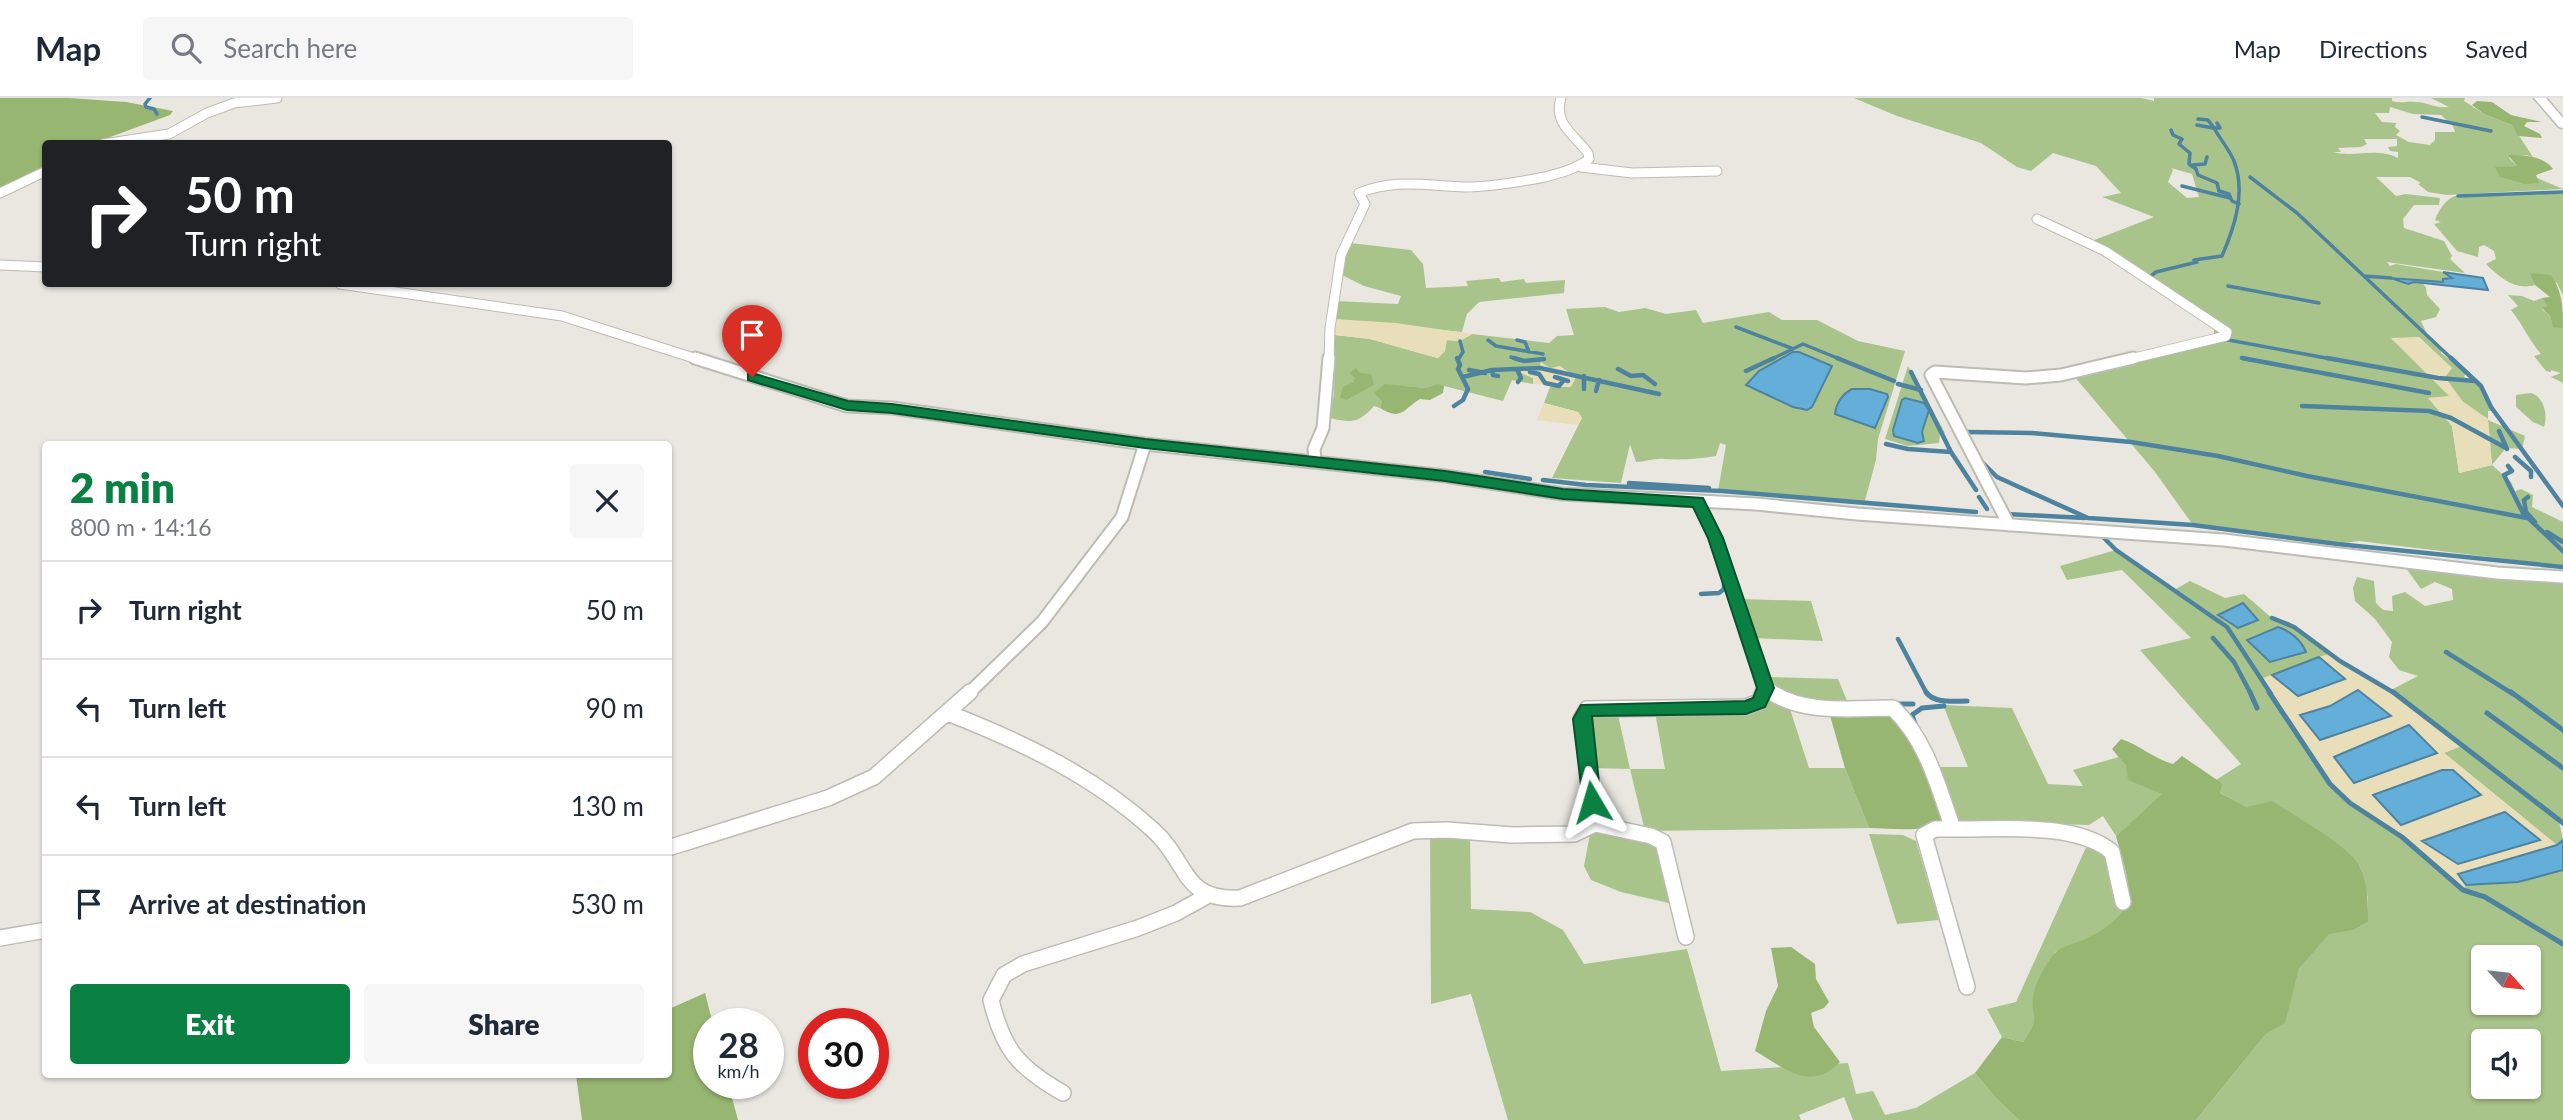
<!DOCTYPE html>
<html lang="en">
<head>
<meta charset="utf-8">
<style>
	body { margin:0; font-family:Lato,sans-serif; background:#f6f6f7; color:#1f2937; height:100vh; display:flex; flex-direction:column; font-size:26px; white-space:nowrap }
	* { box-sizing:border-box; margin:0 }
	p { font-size:23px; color:#747a83 }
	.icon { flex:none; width:38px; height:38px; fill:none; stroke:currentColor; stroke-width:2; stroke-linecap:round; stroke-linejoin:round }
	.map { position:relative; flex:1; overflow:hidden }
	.drawer { position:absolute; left:42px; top:343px; width:630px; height:637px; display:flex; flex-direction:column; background:#fff; border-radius:7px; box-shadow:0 2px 5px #0004 }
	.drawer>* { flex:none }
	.top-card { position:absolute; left:42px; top:42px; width:630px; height:147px; border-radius:7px; box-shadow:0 2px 5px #0004; background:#202124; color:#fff; overflow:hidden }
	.needle { width:46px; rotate:117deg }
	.tools { position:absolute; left:2471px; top:847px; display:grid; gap:14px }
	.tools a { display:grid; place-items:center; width:70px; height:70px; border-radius:7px; background:#fff; box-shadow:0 2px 5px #0004; font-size:35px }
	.speed { position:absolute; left:693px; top:910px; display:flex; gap:14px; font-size:35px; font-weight:700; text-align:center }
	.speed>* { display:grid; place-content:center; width:91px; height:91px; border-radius:50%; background:#fff; box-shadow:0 2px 5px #0004; line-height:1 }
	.speed small { font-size:18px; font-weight:400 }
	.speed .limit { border:10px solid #d22; background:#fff; color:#111 }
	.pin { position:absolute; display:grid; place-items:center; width:60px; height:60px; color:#fff; margin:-72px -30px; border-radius:50% 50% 50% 0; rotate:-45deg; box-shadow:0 0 7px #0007 }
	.pin .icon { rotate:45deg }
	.me { position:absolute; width:77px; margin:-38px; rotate:353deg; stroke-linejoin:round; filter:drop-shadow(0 0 5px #0008) }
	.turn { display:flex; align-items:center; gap:24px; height:147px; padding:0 28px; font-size:32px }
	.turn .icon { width:91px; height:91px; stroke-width:2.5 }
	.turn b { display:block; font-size:49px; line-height:60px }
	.round { display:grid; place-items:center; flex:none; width:74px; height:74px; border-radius:7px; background:#f6f6f7 }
	.head { display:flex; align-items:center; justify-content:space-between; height:119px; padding:0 28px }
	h1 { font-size:42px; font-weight:800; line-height:52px; color:#0b8043 }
	.action { display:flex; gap:14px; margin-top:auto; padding:14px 28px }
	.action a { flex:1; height:80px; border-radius:7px; background:#0b8043; color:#fff; font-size:28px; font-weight:800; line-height:80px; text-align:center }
	.action a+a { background:#f6f6f7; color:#1f2937 }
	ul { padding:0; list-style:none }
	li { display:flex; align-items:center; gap:21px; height:98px; padding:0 28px; border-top:2px solid #e0e1e3 }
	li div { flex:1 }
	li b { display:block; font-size:26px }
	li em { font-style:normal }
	header { display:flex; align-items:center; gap:42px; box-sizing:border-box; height:98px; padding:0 35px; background:#fff; border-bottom:2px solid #e0e1e3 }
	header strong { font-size:33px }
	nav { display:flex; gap:38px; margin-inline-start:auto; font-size:24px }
	.search { width:490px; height:63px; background:#f6f6f7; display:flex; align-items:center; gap:18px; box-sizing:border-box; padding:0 24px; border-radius:7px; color:#747a83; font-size:26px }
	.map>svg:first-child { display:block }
</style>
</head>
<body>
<header>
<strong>Map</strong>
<div class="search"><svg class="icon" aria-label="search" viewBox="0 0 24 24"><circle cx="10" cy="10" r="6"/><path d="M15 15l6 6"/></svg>Search here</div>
<nav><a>Map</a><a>Directions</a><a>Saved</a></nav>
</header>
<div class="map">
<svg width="2563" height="1022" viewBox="0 0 2563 1022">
	<rect width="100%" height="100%" fill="#e9e7e0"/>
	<path fill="#a9c48a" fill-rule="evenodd" d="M1854,0H2141L2154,3V0H2392V3C2402,6 2406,3 2415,4C2428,4 2436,11 2449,9L2431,0H2465L2464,3L2484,16L2512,27L2533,59L2526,57L2509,60L2518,69L2509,68L2563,91L2447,97L2428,94L2418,86L2421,85L2410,79H2376L2396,98L2406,96L2440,100L2439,107H2414L2403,121L2404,130L2444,143L2452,158L2450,161L2465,175L2387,164L2390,168L2396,166L2443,174L2452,179L2443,184L2392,179L2422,185L2426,189L2427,197L2440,211L2436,219L2421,223L2427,236L2440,248L2441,255L2466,274L2464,279L2481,288L2494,313H2488V321L2463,304L2444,279L2452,270L2419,239L2392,241L2450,298L2429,301L2452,328L2459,375L2492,367L2488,322L2525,338L2522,351L2506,350L2492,367L2511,384L2515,393L2521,391L2533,397L2532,409L2563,424V468L2359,443L2337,446L2193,427L2155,374L2068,271L2214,237V229L2084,146L2154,119L2102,99L2121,95L2096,68L2053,55L2031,73L2017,69L1981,45L1897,18ZM2390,9L2413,16L2441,17L2453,28L2455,34H2435V42L2430,47L2409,44L2396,37L2400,33L2395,29L2396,25L2382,24L2375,15H2389ZM2364,41H2397V48L2388,49L2390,53L2398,54V60C2375,49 2355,60 2333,54H2341L2338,50L2361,49L2367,46ZM2171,70L2192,76L2199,99L2187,100L2168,84L2173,72Z
		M2563,94V197L2557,185L2531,175L2535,187C2515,193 2499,179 2486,166L2496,161L2494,153L2484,147L2479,149L2478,159L2457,153L2434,126L2441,124L2435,122C2438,113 2446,101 2455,98Z
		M1350,145L1411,152L1423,166L1426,190L1468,188L1466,183L1499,180L1501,184L1524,181L1526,185L1565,182L1564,195L1479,204L1467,216L1462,234L1334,221L1336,203L1398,206L1401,198L1364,188L1342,177L1343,158Z
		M2508,197L2522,198L2534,203L2542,200L2547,208L2542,211L2550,218L2553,228L2563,231V285L2551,279L2561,275L2551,272V274L2546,273L2534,258L2541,256C2529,242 2523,227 2511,212L2518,208Z
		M1605,209L1619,214L1645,210L1666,216L1696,212L1703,225L1769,214L1782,222H1817L1858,243L1905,253L1878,341L1876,362L1864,406L1718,393L1726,347L1720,345L1716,358C1697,361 1684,362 1664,361C1655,360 1645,364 1636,364L1630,346L1621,385L1552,380L1582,320L1578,314L1544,305L1550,289H1571L1541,265L1540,270L1520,274L1533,280V286L1512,282L1503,303L1444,288L1426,290L1404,288L1382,303L1380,310L1374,308C1357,327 1352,324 1328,320L1334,297L1335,237L1370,241L1437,260L1446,242L1460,243L1472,236L1549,245L1557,238L1574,237L1566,211ZM1793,254L1828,278L1812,309L1759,273Z
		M1908,268L1945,335L1940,336L1939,345L1908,348L1885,341ZM1902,302L1929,312L1922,334L1893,332Z
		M2531,295C2544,299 2548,316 2544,329L2533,324L2516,309V297Z
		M2116,452L2174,492L2190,483L2225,500L2244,496L2272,520L2289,524L2329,556L2261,581L2330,686L2350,705L2402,739L2462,791L2466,787L2518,784L2563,772V1022H2196L2266,936L2284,925L2299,871L2329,835L2354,832L2368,824V800L2360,768L2220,695L2223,686L2216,682L2241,666L2140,552L2191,540L2122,472L2067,482L2060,468ZM2483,859H2529V905H2483ZM2483,943H2529V989H2483Z
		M2398,459L2483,472L2563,476V725L2559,723L2563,742L2557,747L2444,655L2463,647L2391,592L2418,578L2399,572L2389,559L2392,544L2375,521L2355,503L2353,490L2357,479L2374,483L2376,505L2383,512L2393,513L2392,498L2405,494L2425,508L2453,502L2452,491L2435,484L2421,491Z
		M1740,501L1811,503L1823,543L1754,540Z
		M1768,579L1838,581L1848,605H1802L1772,589Z
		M1768,597L1790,611L1809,670H1845L1869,730L1645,733L1630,671L1592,670L1587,618L1618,617L1630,671H1665L1655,614H1747L1763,610Z
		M1943,607L2012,610L2048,686L2083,688L2073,672L2119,659L2126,668L2163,696L2116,738L2103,718L2089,727L1956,723L1936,669H1968Z
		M1600,732L1659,747L1673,806L1621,794L1591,782L1584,768L1590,736Z
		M1430,735L1470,736L1471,811L1530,814L1563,832L1584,866L1687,851L1721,973L1848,965L1856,996L1873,993L1885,1017L1916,1010L1975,975L1996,1000L2019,1022H1853L1844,999L1799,1017L1801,1022H1508L1471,896L1431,906Z
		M1869,736L1903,737L1916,743L1939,822L1897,826Z
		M2088,745L2108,758L2122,813L2115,824L2088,840L2055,854L2034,894L2036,927L2023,944L2002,939L1987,911L2016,904Z"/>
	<path fill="#97b672" d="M0,0H69L126,4L173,13L170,17L94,45L46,46L45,68L0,91Z
		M2477,3L2492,4L2511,17L2542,24H2527L2524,28L2540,36L2542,40L2518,38L2512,27L2484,16L2472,7Z
		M2508,57C2524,57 2544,58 2553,71L2536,77L2539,85L2525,86L2500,79L2495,69L2517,68Z
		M2530,175L2551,177C2563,195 2563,210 2563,231L2553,229L2550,218L2542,210L2547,208L2542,200L2550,199L2535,187Z
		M1356,270L1360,275L1371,276L1374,287L1346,302L1340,299L1343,289L1354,284L1355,280L1350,275Z
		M1385,286L1426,290L1438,286L1444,288L1443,295L1430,302L1420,301C1402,312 1402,323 1380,310L1382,303L1374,295Z
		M1829,614L1888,615L1911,638L1944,722C1925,736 1892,730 1869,730L1845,670Z
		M2121,641C2142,648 2152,660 2173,666L2182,658L2223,686L2220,695L2247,709L2272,703C2293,717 2350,748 2360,769C2368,786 2368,806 2368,824L2354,832L2329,836L2299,871L2285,925L2266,936L2196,1022H2019L1996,1000L1975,975L2002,939L2023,944C2044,916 2028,920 2034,894C2036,884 2047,864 2054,856C2060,848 2078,845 2087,840C2143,812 2130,789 2116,738L2162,696L2128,682L2126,668L2112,651Z
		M1791,849L1815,866L1816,881L1829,904L1824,910L1811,915L1814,929L1840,964C1810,995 1785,970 1755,953L1766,913L1778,888L1771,850Z
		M705,895L713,926H709V985H728L738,1022H582L576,977L668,976L669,911Z"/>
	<path fill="#e8deb9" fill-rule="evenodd" d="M1334,221L1396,225L1472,236L1460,243L1447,242L1445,253L1438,260L1370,241L1335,237Z
		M2418,239L2452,270L2445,279L2463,304L2488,321L2492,367L2459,375L2452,328L2428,300L2449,298L2391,240Z
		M1541,264L1550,270L1560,268L1576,279L1571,289L1533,286V280L1518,274L1539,270Z
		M1544,305L1578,314L1582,320L1578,327L1537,322Z
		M2329,556L2370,582L2391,592L2464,647L2444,655L2557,747L2459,776L2466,787L2463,792L2402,739L2350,705L2330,686L2261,581L2272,577L2298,598L2344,581L2319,559ZM2358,592L2390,618L2320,641L2300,618L2330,608ZM2442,672L2480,697L2401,727L2374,698Z"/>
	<path fill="#64afda" stroke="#4e83a0" stroke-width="2" d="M2443,174L2483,180L2488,192L2414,184L2408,186L2391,180L2443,184V181L2452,180Z
		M1793,254H1799L1832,268L1812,309L1807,312L1793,309L1746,287L1759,273Z
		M1852,291H1870L1887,296L1888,299L1875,330L1835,316C1836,306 1842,296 1852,291Z
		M1905,300L1924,305L1929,312L1922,334L1924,343L1918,345L1894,338L1893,332L1902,302Z
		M2243,505L2258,522L2238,530L2218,517Z
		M2278,529C2289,532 2301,542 2306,554L2270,564L2247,542Z
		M2319,559L2345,581L2298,598L2272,577Z
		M2358,592L2391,618L2320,642L2300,617L2330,608Z
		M2409,627L2437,655L2354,685L2334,659Z
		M2442,672H2453L2481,697L2401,727L2373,697Z
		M2505,714L2540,742L2458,766L2422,743Z
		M2563,742V772L2518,784L2466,787L2458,776L2557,747Z"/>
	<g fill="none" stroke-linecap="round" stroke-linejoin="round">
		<path stroke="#4e83a0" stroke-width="3.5" d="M150,0L145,6L146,9L154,11L157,16
			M2422,19L2491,33
			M2198,21L2208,22L2214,30
			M2197,27L2213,30
			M2171,32L2173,37L2182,41L2179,46L2190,55L2189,66L2196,71L2198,77L2217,85L2219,93L2229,96L2232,103L2239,106
			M2193,67L2205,66L2207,59
			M2250,79L2297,115L2453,262
			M2182,88L2230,100
			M2458,98L2563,94
			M2364,178L2391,180
			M2147,181L2156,174L2197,164L2194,162L2222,158C2235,128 2246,94 2234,63C2229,51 2220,41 2214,30H2220L2217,25
			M2228,188L2319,205
			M1736,229L1791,250
			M2223,241L2337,262
			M1488,242L1496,248L1543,256
			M1517,242L1525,244L1529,254
			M1511,259L1520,262
			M2242,260L2251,262
			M1458,262L1463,254L1460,243
			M1537,262L1544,261
			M1770,262L1803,246L1842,262"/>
		<path stroke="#4e83a0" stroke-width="4.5" d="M1514,260L1524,263L1544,261
			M1837,260L1894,283
			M2242,260L2429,295
			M2327,260L2438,280L2475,283
			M2451,260L2481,288L2491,309L2563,408
			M1517,271L1521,280L1518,284
			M1618,271L1631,278L1643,277L1655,286
			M1469,272L1485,275
			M1492,272L1493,277L1498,278
			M1746,273L1774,260
			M1530,274L1539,276L1545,285L1559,288L1563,283
			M1911,274L1951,354L1976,392
			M1584,278V291
			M1463,279L1492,272L1540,270L1659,296
			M1555,279L1568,283
			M1898,286L1921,292
			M1596,293L1599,282
			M1454,308L1463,302L1468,291L1458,271L1460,267L1457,260
			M2302,308L2429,313L2451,320L2506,350
			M2499,333L2507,351
			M1968,334L2032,335L2131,344L2218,358L2307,378L2527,420
			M1886,346L1908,351L1951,354
			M2515,359L2531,373V379
			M1978,360L1997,379L2088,420L2193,427L2337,446L2563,469
			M2508,368L2512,373L2504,377L2523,415L2563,453
			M1485,374L1530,381
			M1543,382L1586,387L1722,393L1976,414
			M1629,385L1709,390
			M1979,399L1987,411
			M2528,399L2524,402L2526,414L2535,424
			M2006,416L2085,420
			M2547,434L2563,444
			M1708,435L1717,460
			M2100,436L2116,452L2227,529L2271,596
			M1701,496L1719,495L1724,491V481
			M2272,520L2294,529L2340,563L2396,596
			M2213,540L2234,564L2251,596
			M1898,541L1927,596
			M2446,554L2513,596"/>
		<path stroke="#4e83a0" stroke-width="5" d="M1926,594C1934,606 1954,603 1967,603
			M2250,594L2257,610
			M2269,594L2330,686L2350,705L2402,739L2463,792L2485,799L2563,846
			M2393,594L2563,725
			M2511,594L2563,632
			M1894,606H1913
			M2487,615L2563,670
			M1915,626L1912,617L1922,610L1944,608"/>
		<defs>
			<path id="street-far2" d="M103,46L169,36L207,15L234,5L277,0
				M1581,69L1632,75L1717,73
				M0,95L46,73
				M2037,121L2105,153L2227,234L2226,238L2126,262
				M0,167L46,169
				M340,186L562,218L700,262
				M1329,262L1330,230L1341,157L1365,106L1359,95C1394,80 1428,88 1465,89C1491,89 1519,84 1545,79C1560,75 1576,71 1589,61L1588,55C1574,36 1553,26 1561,0"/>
			<path id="street-far1" d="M695,260L847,308L892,310L1145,346L1445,378L1563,396L1756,406L1857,416L2224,442L2497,475L2563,479
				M1315,362L1314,351L1323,330L1329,260
				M1698,404L1716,440L1765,590L1763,596
				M2009,427L1931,277L1935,274L2026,280L2061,277L2133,260
				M1765,590L1773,596
				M968,596L1042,524L1122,419L1145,346"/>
			<path id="street" d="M1771,594C1805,617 1853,610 1893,610C1927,643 1938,688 1953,731H1935L1924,737L1967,889
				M948,615C1022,644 1094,678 1153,732C1189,764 1181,803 1240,800L1413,733L1447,732L1512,737L1574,736L1595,726
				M1953,731C1999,732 2075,723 2112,754L2123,804
				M668,750L828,700L874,679L970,594
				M1686,839L1663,744L1651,738L1595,726L1581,621L1587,611L1746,609L1759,604L1763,594
				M0,840L46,832
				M1063,995C1019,970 1003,952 991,902L1004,877L1023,866L1138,830L1176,815L1205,799"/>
			<path id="secondary" d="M2534,0H2546L2563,20V30L2559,29Z"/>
		</defs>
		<use href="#street-far2" stroke="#bcbbb4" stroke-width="11"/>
		<use href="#street-far1" stroke="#bcbbb4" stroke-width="15"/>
		<use href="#street" stroke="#bcbbb4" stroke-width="18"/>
		<use href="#secondary" stroke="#bcbbb4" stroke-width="3"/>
		<use href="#street-far2" stroke="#fff" stroke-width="9"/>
		<use href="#street-far1" stroke="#fff" stroke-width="11"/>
		<use href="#street" stroke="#fff" stroke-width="15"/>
		<use href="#secondary" fill="#fff" fill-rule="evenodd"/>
	</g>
	<path fill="#0b8043" stroke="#07532c" stroke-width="2" d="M752,275L848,303L892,306L1145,341L1445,373L1563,391L1703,400L1723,440L1774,590L1765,609L1746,616L1592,618L1601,704L1598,709L1592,711L1585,709L1583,704L1573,621L1581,607L1745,603L1753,600L1757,590L1708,440L1693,409L1563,401L1445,383L1145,350L892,315L847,312L748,282V276Z"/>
</svg>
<div class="tools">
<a><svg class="needle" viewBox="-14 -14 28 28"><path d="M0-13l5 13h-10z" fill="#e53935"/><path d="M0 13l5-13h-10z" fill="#747a83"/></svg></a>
<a><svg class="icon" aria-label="sound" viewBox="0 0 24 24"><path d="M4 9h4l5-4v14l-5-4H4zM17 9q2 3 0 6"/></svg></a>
</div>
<div class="speed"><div>28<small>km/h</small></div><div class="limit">30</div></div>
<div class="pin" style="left:752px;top:279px;background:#d93025"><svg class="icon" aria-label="arrive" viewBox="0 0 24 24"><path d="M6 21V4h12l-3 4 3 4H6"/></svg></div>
<svg class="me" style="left:1592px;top:704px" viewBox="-20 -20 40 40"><path d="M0-17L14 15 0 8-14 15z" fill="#0b8043" stroke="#fff" stroke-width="4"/></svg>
<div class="top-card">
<div class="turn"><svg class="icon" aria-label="right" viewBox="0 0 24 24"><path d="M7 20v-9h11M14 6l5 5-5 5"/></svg><div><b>50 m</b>Turn right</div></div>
</div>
<section class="drawer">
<div class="head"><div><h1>2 min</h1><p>800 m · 14:16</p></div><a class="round"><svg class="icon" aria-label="close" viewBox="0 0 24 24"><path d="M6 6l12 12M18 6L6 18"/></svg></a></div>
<ul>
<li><svg class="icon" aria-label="right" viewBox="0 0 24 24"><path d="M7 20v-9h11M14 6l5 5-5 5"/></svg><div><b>Turn right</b></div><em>50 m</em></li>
<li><svg class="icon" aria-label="left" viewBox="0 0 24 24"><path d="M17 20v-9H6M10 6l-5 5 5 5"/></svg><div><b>Turn left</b></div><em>90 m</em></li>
<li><svg class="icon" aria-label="left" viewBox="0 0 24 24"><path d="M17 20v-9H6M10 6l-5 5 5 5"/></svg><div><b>Turn left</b></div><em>130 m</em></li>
<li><svg class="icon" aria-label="arrive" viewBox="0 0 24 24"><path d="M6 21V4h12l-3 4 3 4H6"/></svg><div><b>Arrive at destination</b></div><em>530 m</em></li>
</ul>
<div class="action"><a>Exit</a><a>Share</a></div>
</section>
</div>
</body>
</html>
